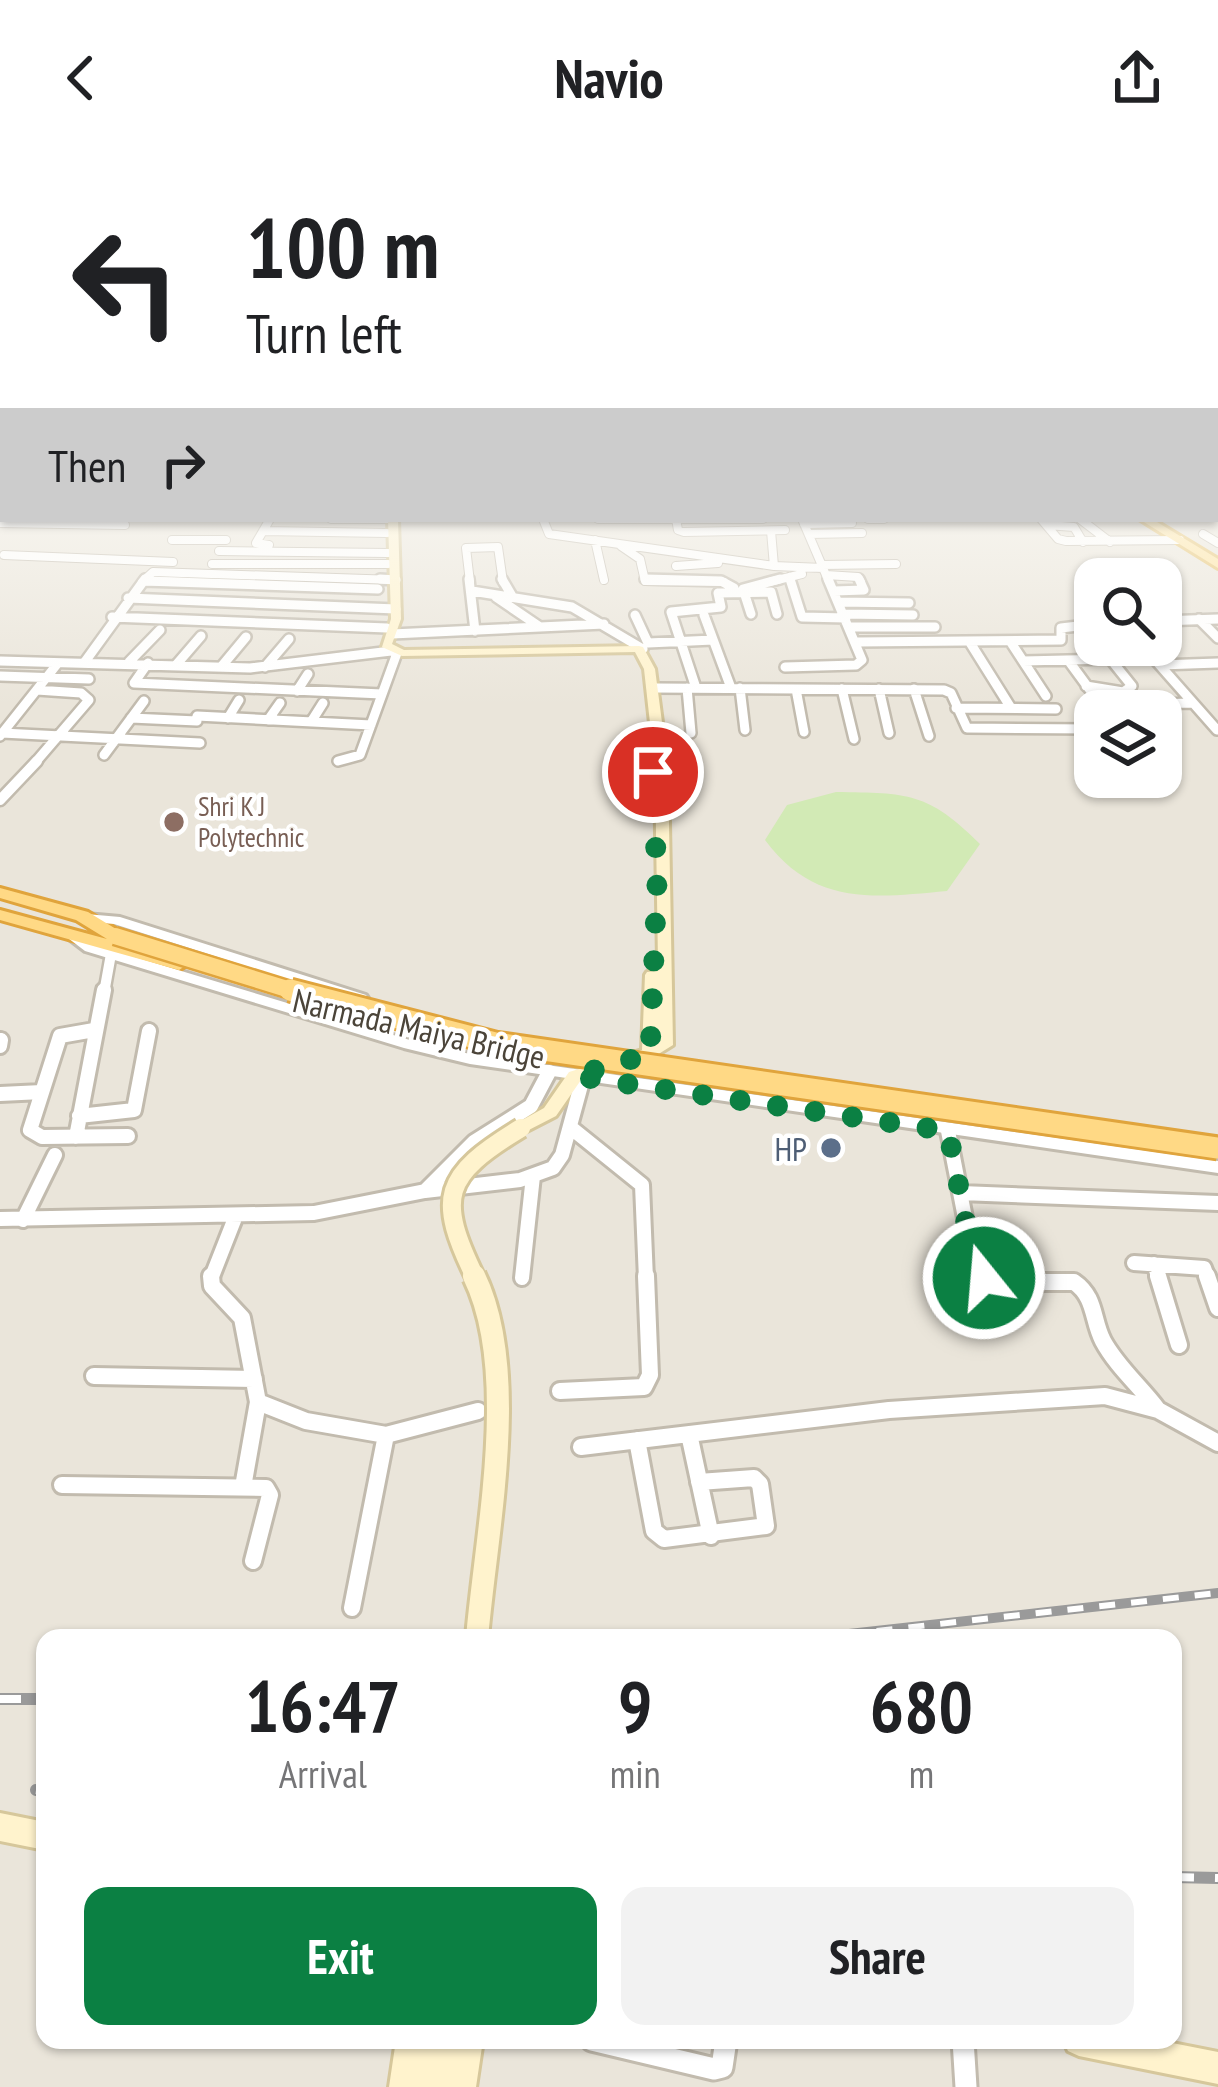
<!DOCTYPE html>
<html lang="en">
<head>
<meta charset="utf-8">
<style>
	body { margin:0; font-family:"PT Sans Narrow",sans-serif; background:#f2f2f2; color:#202124; height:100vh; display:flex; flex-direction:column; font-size:45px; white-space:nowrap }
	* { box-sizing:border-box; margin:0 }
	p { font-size:39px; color:#757577 }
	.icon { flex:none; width:66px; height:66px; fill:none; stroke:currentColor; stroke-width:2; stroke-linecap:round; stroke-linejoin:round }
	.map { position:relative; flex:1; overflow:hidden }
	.panel { position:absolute; left:36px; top:1473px; width:1146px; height:420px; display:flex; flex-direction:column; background:#fff; border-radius:24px; box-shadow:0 3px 9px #0004 }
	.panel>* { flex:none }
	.hud { position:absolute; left:0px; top:0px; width:1218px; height:366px; box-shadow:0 3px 9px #0004; background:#fff; color:#202124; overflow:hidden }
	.controls { position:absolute; left:1074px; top:402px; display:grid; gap:24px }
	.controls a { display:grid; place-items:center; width:108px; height:108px; border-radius:24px; background:#fff; box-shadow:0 3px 9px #0004; font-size:60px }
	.pin { position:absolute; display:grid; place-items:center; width:102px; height:102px; color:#fff; margin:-51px; border:6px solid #fff; border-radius:50%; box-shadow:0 3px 12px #0007 }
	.me { position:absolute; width:132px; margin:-66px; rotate:343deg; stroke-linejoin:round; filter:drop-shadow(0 0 9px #0008) }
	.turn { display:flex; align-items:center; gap:42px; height:252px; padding:0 48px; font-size:54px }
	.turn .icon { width:156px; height:156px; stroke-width:2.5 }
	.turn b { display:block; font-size:84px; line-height:102px }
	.then { display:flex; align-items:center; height:114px; padding:0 48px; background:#0003; gap:24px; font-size:45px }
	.eta { display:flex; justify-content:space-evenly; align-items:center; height:204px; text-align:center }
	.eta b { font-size:72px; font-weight:700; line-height:84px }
	.cta { display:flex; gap:24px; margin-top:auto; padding:24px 48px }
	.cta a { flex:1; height:138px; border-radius:24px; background:#0b8043; color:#fff; font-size:48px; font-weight:700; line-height:138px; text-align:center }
	.cta a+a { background:#f2f2f2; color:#202124 }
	header { display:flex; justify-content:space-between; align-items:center; height:156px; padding:0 48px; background:#fff; font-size:54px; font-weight:700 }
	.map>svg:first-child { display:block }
</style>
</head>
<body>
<header><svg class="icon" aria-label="back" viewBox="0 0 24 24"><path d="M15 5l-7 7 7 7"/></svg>Navio<svg class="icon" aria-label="share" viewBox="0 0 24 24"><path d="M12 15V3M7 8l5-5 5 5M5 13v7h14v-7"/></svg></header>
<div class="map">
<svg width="1218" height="1931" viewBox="0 0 1218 1931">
	<rect width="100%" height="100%" fill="#f6f3ec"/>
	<path fill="#eae5da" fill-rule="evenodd" d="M0,280L3,363H1215L1218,280V1931H0ZM1095,423H1161V489H1095ZM1095,555H1161V621H1095ZM45,1482H1173V1884H45Z"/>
	<path fill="#d2eab5" d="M836,636C908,637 928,636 980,688L947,735C873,742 814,750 765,684L787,649Z"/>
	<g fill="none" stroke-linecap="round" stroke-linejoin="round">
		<defs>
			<path id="minor-far5" d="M331,363H393
				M543,363L549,378L774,410L823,412
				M598,363H763
				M676,363L678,374L684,376L785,374
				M802,363L829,426
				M868,363H884
				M1041,363L1058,383L1066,385L1180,384
				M1080,363L1110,386
				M0,367L125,369
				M804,368L852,367
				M1047,369L1074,371L1083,386
				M263,375L387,377
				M771,375L774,410
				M809,378L862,377
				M1203,378L1218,387
				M172,384H226
				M595,384L604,424
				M269,389L256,387L270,363
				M621,390L640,403L645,425L724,426
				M219,395L388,397
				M4,399L173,406
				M212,408H388
				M821,409L896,408
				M676,410L718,407
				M826,419L858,421L861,426
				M789,421L791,426
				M144,425L187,426
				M142,426L153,416L396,424
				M470,426L466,392L498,391L503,426
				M769,426L802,418"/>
			<path id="minor-far4" d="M380,423L396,424
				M469,423L475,475
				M502,423L512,440
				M645,423L721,425L734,432
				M790,423L802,461L846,462
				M144,425L378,433
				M472,435L572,451L643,493
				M834,435L864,434L859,423
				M496,441L540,471
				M128,442L396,453
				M839,446L909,447
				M751,458L743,433L780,423
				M844,458L913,459
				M635,459L648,487L713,484
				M704,459L731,532
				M112,461L387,472
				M1199,463L1218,482
				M1161,465L1218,463
				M851,471H935
				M392,478L604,468
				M969,485L1011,552
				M1010,485L1046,540
				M857,486L1061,484V472L1095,468
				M1142,489L1217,574
				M1068,504L1101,549L1193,547
				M0,505L250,512L391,495
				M1023,505L1110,503
				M129,506L160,474
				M84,507L145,423
				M148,507L134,527L382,538
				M176,509L201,480
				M1160,509L1218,507
				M221,511L246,481
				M265,511L289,483
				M785,511L856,509L862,504L828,423
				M0,520L89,523
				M1086,530L1123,536L1132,530L1099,489
				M656,532L944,534L951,537L967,572L1095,573
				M687,532L691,577
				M696,532L671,456L721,451L718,437L771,436L777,458
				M740,532L745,574
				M796,533L804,576
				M842,533L854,583
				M879,533L889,577
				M914,533L929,580
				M297,535L308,518
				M956,552L1056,553
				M197,560L371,569
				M131,562L197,565
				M228,562L239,544
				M268,564L280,547
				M311,566L323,547
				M2,577L200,587
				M0,580L58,507
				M104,599L144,545
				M338,605L360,599L397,497
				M34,608L89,544L81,537L37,534"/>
			<path id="minor-far3" d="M0,644L37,605
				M104,837L111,798"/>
			<path id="minor-far2" d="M94,874L60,880L30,974L42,981L128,980
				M0,890L1,884
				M0,938L42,936
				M79,960L134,954L149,875
				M570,971L642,1029L646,1123
				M948,975L975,1113L992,1123
				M76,981L104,834
				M425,1035L474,986L531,950L549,916
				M961,1037L1218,1047
				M0,1063L314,1057L425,1035L520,1024L553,1012L562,999L583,922
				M23,1064L55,999
				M1134,1107L1204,1112L1208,1123
				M1154,1108L1159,1123
				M522,1122L533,1020
				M211,1123L235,1062"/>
			<path id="minor-far1" d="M211,1120L212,1130L242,1162L258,1246L306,1265L386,1279L478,1255
				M987,1120L997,1126H1074C1096,1141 1092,1164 1103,1185C1117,1211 1141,1231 1158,1254
				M1158,1120L1179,1189
				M1207,1120L1218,1152
				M94,1220L254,1223
				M560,1235L644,1231L650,1219L646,1120
				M689,1278L711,1380
				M637,1284L654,1375L664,1383L766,1370L760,1328L754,1322L699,1326
				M581,1291L889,1254L1105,1240L1158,1254L1218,1287
				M62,1329L266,1332L270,1339L253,1405
				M243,1331L258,1246
				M352,1452L386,1279"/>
			<path id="minor" d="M592,1884L714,1913L722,1911L726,1884
				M963,1884L966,1931"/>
			<path id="tertiary" d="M86,758L120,761L366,839L368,842L361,846L356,845L114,768L81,765V759Z
				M71,775L95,789L413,885L470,898L1218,1005V1017L470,908L404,892L85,795L64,779Z"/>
			<path id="secondary" d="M388,363H398L401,463L392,488L404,494L639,490L643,491L655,513L668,612L673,889L644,907L581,924L556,960L521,978L515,976L512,972L515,968L544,952L569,916L642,894L645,819L647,816L658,815V807L655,612L644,513L635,496L402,500L382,491L391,463Z
				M0,1657L45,1666V1694L0,1685Z
				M396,1884H451L448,1907L451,1884H483L476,1931H389Z
				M1063,1884H1157L1218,1896V1928L1079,1900L1068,1895Z"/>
			<path id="primary" d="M1139,363H1152L1218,403V412Z"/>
			<path id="trunk" d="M0,732L88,756L121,776L124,780L116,785L185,804L188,808L179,814L0,764V754L107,783L76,764L0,742Z"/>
		</defs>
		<use href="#minor-far5" stroke="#c2bbae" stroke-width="10"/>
		<use href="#minor-far4" stroke="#c2bbae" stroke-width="14"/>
		<use href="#minor-far3" stroke="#c2bbae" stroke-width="15"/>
		<use href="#minor-far2" stroke="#c2bbae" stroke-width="20"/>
		<use href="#minor-far1" stroke="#c2bbae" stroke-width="22"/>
		<use href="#minor" stroke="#c2bbae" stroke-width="27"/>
		<use href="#tertiary" stroke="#c2bbae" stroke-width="6"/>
		<use href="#secondary" stroke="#d6c79b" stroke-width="6"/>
		<use href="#primary" stroke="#e6c16a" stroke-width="6"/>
		<use href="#trunk" stroke="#e0a43c" stroke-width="6"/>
		<use href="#minor-far5" stroke="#fff" stroke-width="8"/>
		<use href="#minor-far4" stroke="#fff" stroke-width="9"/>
		<use href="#minor-far3" stroke="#fff" stroke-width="10"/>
		<use href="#minor-far2" stroke="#fff" stroke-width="14"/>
		<use href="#minor-far1" stroke="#fff" stroke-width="16"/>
		<use href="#minor" stroke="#fff" stroke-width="21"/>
		<use href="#tertiary" fill="#fff" fill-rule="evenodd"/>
		<use href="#secondary" fill="#fff3cd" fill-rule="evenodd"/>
		<use href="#primary" fill="#ffe39c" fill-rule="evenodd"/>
		<use href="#trunk" fill="#ffd985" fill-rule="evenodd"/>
		<defs>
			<path id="rail-far1" d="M813,1482L1218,1437"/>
			<path id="rail" d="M813,1482L840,1479
				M0,1543H45
				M36,1634L45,1635
				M1173,1721L1218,1722"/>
		</defs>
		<use href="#rail-far1" stroke="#9a9a9a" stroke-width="10"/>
		<use href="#rail" stroke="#9a9a9a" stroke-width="12"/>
		<use href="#rail-far1" stroke="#fff" stroke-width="6" stroke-dasharray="16" stroke-linecap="butt"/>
		<use href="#rail" stroke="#fff" stroke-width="8" stroke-dasharray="21" stroke-linecap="butt"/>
		<defs>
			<path id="secondary-bridge-far1" d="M476,1123C436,1041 442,1020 521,972"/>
			<path id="secondary-bridge" d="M474,1120C521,1216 486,1376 477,1482"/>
			<path id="trunk-bridge-far1" d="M115,780L300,837"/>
			<path id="trunk-bridge" d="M290,834L495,887L1218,992"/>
		</defs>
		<use href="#secondary-bridge-far1" stroke="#d6c79b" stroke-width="24" stroke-linecap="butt"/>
		<use href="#secondary-bridge" stroke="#d6c79b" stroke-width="28" stroke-linecap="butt"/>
		<use href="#trunk-bridge-far1" stroke="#e0a43c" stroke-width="21" stroke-linecap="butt"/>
		<use href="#trunk-bridge" stroke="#e0a43c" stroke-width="27" stroke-linecap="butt"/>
		<use href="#secondary-bridge-far1" stroke="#fff3cd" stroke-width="18"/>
		<use href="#secondary-bridge" stroke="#fff3cd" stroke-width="22"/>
		<use href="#trunk-bridge-far1" stroke="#ffd985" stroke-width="16"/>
		<use href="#trunk-bridge" stroke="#ffd985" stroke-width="21"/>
	</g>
	<linearGradient id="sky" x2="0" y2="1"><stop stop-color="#8fc1ec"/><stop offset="0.51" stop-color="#fbfaf6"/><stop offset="1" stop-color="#fbfaf6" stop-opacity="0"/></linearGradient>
	<rect width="1218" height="550" fill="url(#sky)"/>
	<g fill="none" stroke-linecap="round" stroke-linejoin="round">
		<path stroke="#0b8043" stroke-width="21" stroke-dasharray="0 37.8" d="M653,616L657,727L650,898L574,920L948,975L975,1113L984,1122"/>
	</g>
	<circle fill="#8d6e63" stroke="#fff" stroke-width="4.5" cx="174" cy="666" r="12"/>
	<circle fill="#5c6f8a" stroke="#fff" stroke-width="4.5" cx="831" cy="992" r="12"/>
	<g text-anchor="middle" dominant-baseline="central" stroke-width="9" stroke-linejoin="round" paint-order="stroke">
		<g font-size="27" fill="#785e54" stroke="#fff" text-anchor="start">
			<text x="198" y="650">Shri K J<tspan x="198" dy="31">Polytechnic</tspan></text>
		</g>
		<g font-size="33" fill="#4b4439" stroke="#fff">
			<text transform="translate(419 872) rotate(13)">Narmada Maiya Bridge</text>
		</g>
		<g font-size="33" fill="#4e5e75" stroke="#fff" text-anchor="end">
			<text x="807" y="992">HP</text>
		</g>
	</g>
</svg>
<div class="controls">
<a><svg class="icon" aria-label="search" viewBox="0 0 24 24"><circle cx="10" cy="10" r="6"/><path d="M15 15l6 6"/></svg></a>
<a><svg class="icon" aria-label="layers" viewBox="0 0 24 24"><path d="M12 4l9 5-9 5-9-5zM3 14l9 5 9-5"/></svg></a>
</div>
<div class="pin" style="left:653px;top:616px;background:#d93025"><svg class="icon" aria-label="arrive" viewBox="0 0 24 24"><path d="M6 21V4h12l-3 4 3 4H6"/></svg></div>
<svg class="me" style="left:984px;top:1122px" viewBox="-20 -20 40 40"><circle r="17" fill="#0b8043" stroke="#fff" stroke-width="3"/><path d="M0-11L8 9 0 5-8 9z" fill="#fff"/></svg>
<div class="hud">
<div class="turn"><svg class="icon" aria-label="left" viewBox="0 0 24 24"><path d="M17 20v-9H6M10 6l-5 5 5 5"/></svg><div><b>100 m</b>Turn left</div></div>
<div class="then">Then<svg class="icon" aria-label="right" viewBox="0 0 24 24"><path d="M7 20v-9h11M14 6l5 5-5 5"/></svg></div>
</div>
<section class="panel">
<div class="eta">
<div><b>16:47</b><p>Arrival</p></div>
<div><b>9</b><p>min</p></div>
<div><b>680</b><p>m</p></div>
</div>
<div class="cta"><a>Exit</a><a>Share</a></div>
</section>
</div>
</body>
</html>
